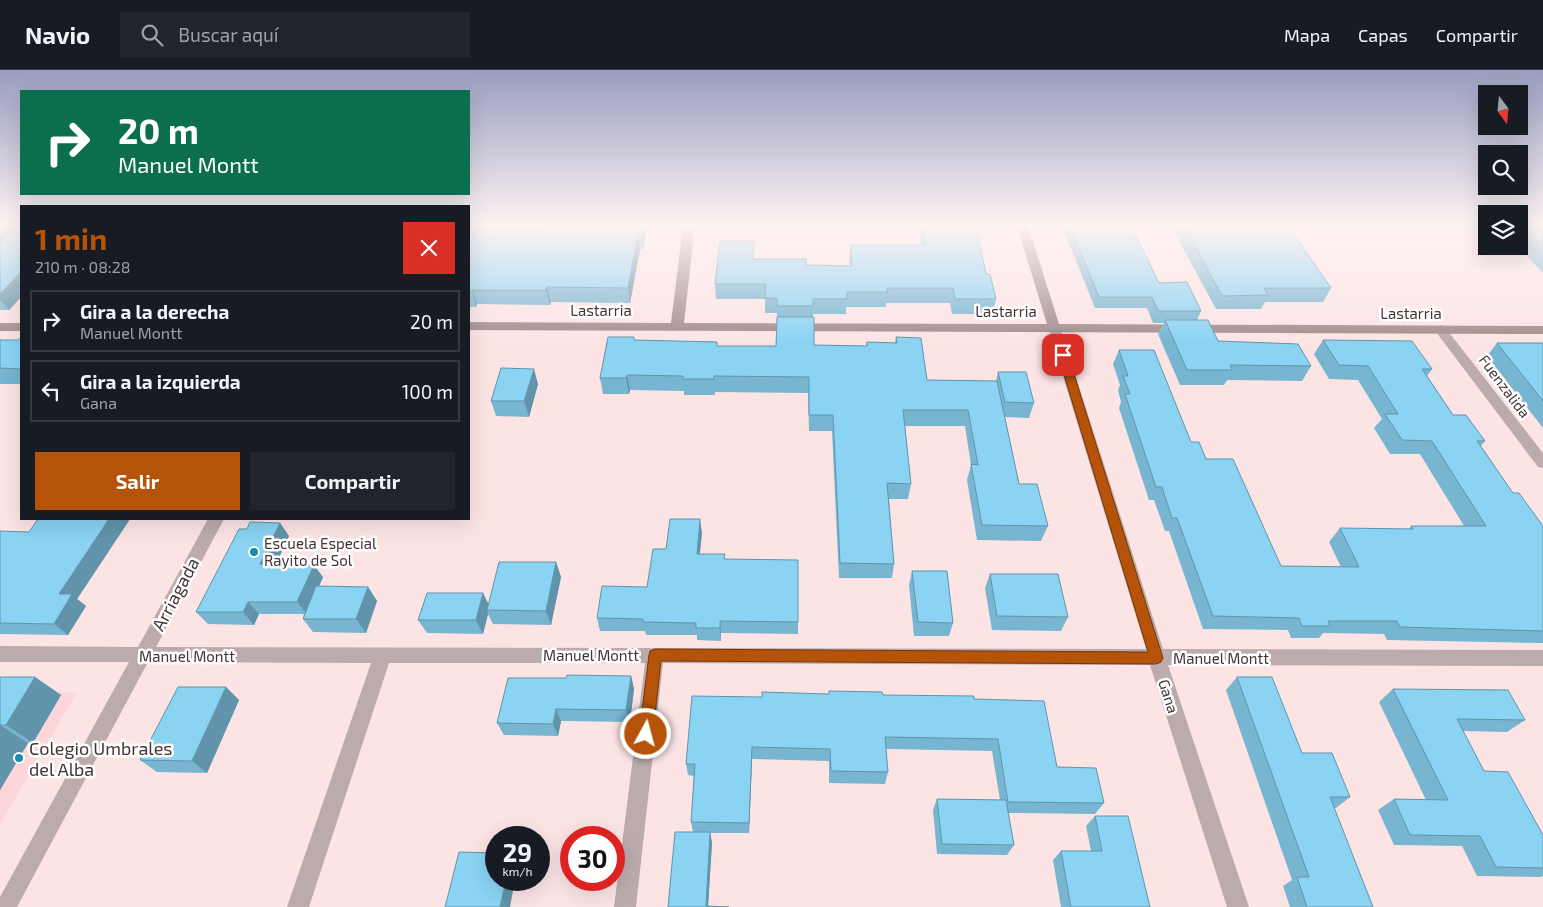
<!DOCTYPE html>
<html lang="es">
<head>
<meta charset="utf-8">
<style>
	body { margin:0; font-family:"Exo 2",sans-serif; background:#20242c; color:#f1f3f6; height:100vh; display:flex; flex-direction:column; font-size:19px; white-space:nowrap }
	* { box-sizing:border-box; margin:0 }
	p { font-size:16px; color:#9ea1a6 }
	.icon { flex:none; width:28px; height:28px; fill:none; stroke:currentColor; stroke-width:2; stroke-linecap:round; stroke-linejoin:round }
	.map { position:relative; flex:1; overflow:hidden }
	.panel { position:absolute; left:20px; top:135px; width:450px; height:315px; display:flex; flex-direction:column; background:#171b24; border-radius:0px; box-shadow:0 5px 20px #0002 }
	.panel>* { flex:none }
	.banner { position:absolute; left:20px; top:20px; width:450px; height:105px; border-radius:0px; box-shadow:0 5px 20px #0002; background:#0b6e4f; color:#fff; overflow:hidden }
	.needle { width:32px; rotate:164deg }
	.buttons { position:absolute; left:1478px; top:15px; display:grid; gap:10px }
	.buttons a { display:grid; place-items:center; width:50px; height:50px; border-radius:0px; background:#171b24; box-shadow:0 5px 20px #0002; font-size:25px }
	.speed { position:absolute; left:485px; top:756px; display:flex; gap:10px; font-size:25px; font-weight:700; text-align:center }
	.speed>* { display:grid; place-content:center; width:65px; height:65px; border-radius:50%; background:#171b24; box-shadow:0 5px 20px #0002; line-height:1 }
	.speed small { font-size:12px; font-weight:400 }
	.speed .limit { border:8px solid #d22; background:#fff; color:#111 }
	.pin { position:absolute; display:grid; place-items:center; width:42px; height:42px; color:#fff; margin:-21px; border-radius:10px; box-shadow:0 2px 8px #0006 }
	.me { position:absolute; width:55px; margin:-28px; rotate:7deg; stroke-linejoin:round; filter:drop-shadow(0 0 4px #0008) }
	.turn { display:flex; align-items:center; gap:18px; height:105px; padding:0 15px; font-size:22px }
	.turn .icon { width:65px; height:65px; stroke-width:2.5 }
	.turn b { display:block; font-size:35px; line-height:42px }
	.round { display:grid; place-items:center; flex:none; width:52px; height:52px; border-radius:0px; background:#20242c }
	.overview { display:flex; align-items:center; justify-content:space-between; height:85px; padding:0 15px }
	h1 { font-size:30px; font-weight:700; line-height:38px; color:#b45309 }
	.cta { display:flex; gap:10px; margin-top:auto; padding:10px 15px }
	.cta a { flex:1; height:58px; border-radius:0px; background:#b45309; color:#fff; font-size:20px; font-weight:700; line-height:58px; text-align:center }
	.cta a+a { background:#20242c; color:#f1f3f6 }
	ul { padding:0; list-style:none }
	li { display:flex; align-items:center; gap:15px; height:62px; margin:0 10px 8px; padding:0 5px; border:2px solid #363941; border-radius:0px }
	li div { flex:1 }
	li b { display:block; font-size:19px }
	li em { font-style:normal }
	header { display:flex; align-items:center; gap:30px; box-sizing:border-box; height:70px; padding:0 25px; background:#171b24; border-bottom:1px solid #363941 }
	header strong { font-size:24px }
	nav { display:flex; gap:28px; margin-inline-start:auto; font-size:18px }
	.search { width:350px; height:45px; background:#20242c; display:flex; align-items:center; gap:12px; box-sizing:border-box; padding:0 18px; border-radius:0px; color:#9ea1a6; font-size:19px }
	.map>svg:first-child { display:block }
</style>
</head>
<body>
<header>
<strong>Navio</strong>
<div class="search"><svg class="icon" aria-label="search" viewBox="0 0 24 24"><circle cx="10" cy="10" r="6"/><path d="M15 15l6 6"/></svg>Buscar aquí</div>
<nav><a>Mapa</a><a>Capas</a><a>Compartir</a></nav>
</header>
<div class="map">
<svg width="1543" height="837" viewBox="0 0 1543 837">
	<rect width="100%" height="100%" fill="#fce4e5"/>
	<path fill="#fdd6d9" d="M0,619L77,623L0,754Z"/>
	<g fill="none" stroke-linecap="round" stroke-linejoin="round">
		<path fill="#bcabac" fill-rule="evenodd" d="M529,156H540L537,160H529Z
			M1054,253L1060,257L1163,579L1543,580V596L1168,595L1249,837H1227L1150,595L663,593L636,837H614L645,593H389L309,837H287L371,593L148,592L17,837H0V827L129,592H0V576L138,577L208,449H224L156,577L1146,579L1048,257Z
			M1440,255L1444,256L1543,383V398L1538,397L1436,262L1434,259Z"/>
		<path fill="#a58c8d" fill-rule="evenodd" d="M683,156H695L684,253L1047,254L1017,156H1028L1059,254L1543,256V264L469,260V252L671,253Z
			M0,253H21V261H0Z"/>
	</g>
	<path fill="#77b5d1" d="M0,156H21V227L9,240H0Z
		M469,156L484,160L545,159L647,156L643,179H640L630,233L551,232L550,235L477,234L476,237H469Z
		M918,156H976L986,204L996,229L993,244H952L950,233H886V237H846V244H813L814,275L866,276L867,272L895,273L896,267L927,310L996,311L998,302L1034,333L1029,348L1005,347L1019,414L1048,456L1041,471L977,470L967,410L971,395L965,356H905L911,414L908,429H889L894,494L892,508H839L832,361H809L808,323L715,322V325H684V321L630,320L629,324H603L600,308L634,270L717,272V276H776L777,243H765V229H716L715,214L806,195L850,196L849,189L851,175H921Z
		M1062,156H1131L1159,213L1201,241L1197,250L1218,271L1311,296L1302,311L1227,310L1224,315H1180L1158,264L1164,253H1153L1147,238H1095Z
		M1171,156H1288L1331,218L1323,232H1265L1261,239H1216Z
		M1519,156H1543V202H1542L1517,176H1519Z
		M21,268V314H0V270H18Z
		M1323,270L1432,299L1427,306L1453,345L1485,371L1481,376L1513,423L1543,456V573L1387,570L1384,564L1323,563L1319,568H1291L1288,560L1203,559L1169,461H1165L1154,430H1149L1119,338L1121,332L1118,320L1120,315L1113,294L1119,280L1191,372L1206,389L1281,496L1341,497L1329,472L1340,458L1409,459L1411,456H1464L1420,384H1390L1374,358L1382,349L1358,310L1329,309L1314,284Z
		M1497,273H1543V358L1487,286Z
		M538,314L529,347L496,346L491,331Z
		M38,449H130L77,529L86,536L68,565L0,564V461L29,462Z
		M280,453L289,466L276,494L323,507L319,516L368,517L377,531L366,563L313,562L303,549L304,544H259L254,555L208,554L196,542L247,459Z
		M702,463L700,484L725,489L798,552V564L721,563V571L697,570V565H646L645,561H600L597,548L647,517L666,479Z
		M556,492L561,507L551,555L493,554L488,544L483,564L427,563L418,550L488,534Z
		M912,501L953,553L949,566H914L909,515Z
		M990,504L1068,547L1061,561L992,560L985,518Z
		M631,606L634,619L630,652L561,651L558,666L504,665L497,653L566,608Z
		M0,607H35L61,625L33,673H28L0,720Z
		M1237,607L1302,683L1350,727L1336,738H1334L1373,837H1290L1283,816L1292,810L1226,620Z
		M226,617L239,630L207,703L157,702L140,690Z
		M1393,619L1525,650L1507,662L1463,661L1484,701L1543,765V806L1540,807L1477,806L1462,776L1394,775L1378,740L1394,729L1426,730L1379,632Z
		M883,625L974,629L1057,697L1104,733L1095,744L1008,743L1014,775L1007,785L937,784L933,740L937,729L1000,730L992,681L886,679L888,702L885,714L829,713V691L752,689L749,763H710L712,773L708,836L668,837L693,762L691,752L694,706L688,705L686,694L762,627Z
		M1095,746L1150,837H1061L1053,790L1061,781H1091L1086,756Z"/>
	<path fill="#6194aa" d="M0,156H17L0,179Z
		M476,156H486L479,174L474,160Z
		M642,156H647L643,179L641,164Z
		M638,164L640,179L630,233L628,218Z
		M21,202V227L9,240L0,230V224Z
		M547,217L551,232L550,235L546,220Z
		M472,220L477,234L476,237L472,222Z
		M534,299L538,314L529,347L524,331Z
		M627,305L630,320L629,324L626,308Z
		M109,449H130L77,529L86,536L68,565L54,554L59,524Z
		M700,449L702,463L698,497L697,484Z
		M280,453L289,466L270,507L260,494Z
		M556,492L561,507L551,555L546,541Z
		M314,495L323,507L307,544L297,532Z
		M368,517L377,531L366,563L356,549Z
		M483,523L490,537L487,540L488,544L483,564L476,550Z
		M248,532L259,544L254,555L243,542Z
		M720,551L721,563V571L720,558Z
		M631,606L634,619L630,652L626,640Z
		M35,607L61,625L33,673L6,655Z
		M226,617L239,630L207,703L192,691Z
		M556,639L561,651L558,666L553,654Z
		M0,655L28,673L0,720Z
		M752,677V689L749,763V753Z
		M710,762L712,773L708,837H706Z
		M506,810H515L510,837H500Z"/>
	<path fill="#8ad3f3" stroke="#6194aa" d="M12,156H21V202L0,224V173L12,161Z
		M469,156H476L474,160L545,159L546,156H642L641,164H638L628,218L547,217L546,220H472V222H469Z
		M923,156H976L986,204H990L996,229H955L953,218H887L888,222H847V229H813V236H777V228H765L766,214H715L720,171H754L753,189H806V195L852,196L851,175H926Z
		M1070,156H1131L1159,213L1187,212L1201,241H1158L1152,227H1099Z
		M1184,156H1288L1331,218H1264L1268,225L1222,226Z
		M1522,156H1543V176Z
		M777,247H814V275L867,276V272L897,273L896,267L921,268L927,310L997,311L1019,414H1037L1048,456L982,455L971,394L978,395L968,340H903L911,414L887,413L894,494L840,493L833,345H809V307L714,306V309H683V306L627,305L626,308H600L608,267H634V270L717,272V276H776Z
		M1165,250H1208L1218,271L1298,274L1311,296L1230,295L1232,300H1187Z
		M20,268H21V299L0,298V270H18Z
		M1323,270L1412,271L1432,299H1422L1453,345H1466L1485,371H1477L1513,423H1519L1543,456V561L1400,557L1397,551H1328L1330,556H1302L1299,548L1213,546L1177,448H1172L1162,417H1156L1125,324H1130L1123,306H1128L1119,280H1154L1191,372H1199L1206,389H1233L1281,496L1359,497L1340,458L1413,459L1411,456H1486L1432,371L1402,370L1385,344H1398L1368,296L1339,295Z
		M1497,273H1543V331Z
		M501,298L534,299L524,331H491Z
		M998,302H1026L1034,333L1005,332Z
		M38,449H109L59,524H72L54,554L0,553V461L29,462Z
		M670,449H700L697,484H725L724,489L798,490V552L720,551V558H696V553L643,552V549L597,548L602,516L647,517L653,479H666Z
		M250,452L280,453L260,494L314,495L297,532H248L243,542H196L239,459H247Z
		M499,492H556L546,541L487,540Z
		M912,501H947L953,553L918,552Z
		M990,504H1058L1068,547L997,546Z
		M316,516L368,517L356,549H303Z
		M427,523H483L476,550H418Z
		M567,605L631,606L626,640L556,639L553,654L497,653L508,608H566Z
		M0,607H35L6,655H0Z
		M1237,607H1272L1302,683H1332L1350,727H1330L1373,837H1307L1297,807H1309Z
		M178,617H226L192,691L140,690Z
		M1393,619L1508,620L1525,650L1457,649L1484,701L1508,702L1543,765V798L1496,797L1480,766L1410,765L1394,729L1448,730Z
		M829,621L882,622L883,625L974,626V629L1044,631L1057,697L1096,698L1104,733L1008,732L998,669L885,667L888,702L831,701L830,679L752,677L749,753L691,752L695,694H686L692,626L762,627V622L829,624Z
		M937,729L1006,730L1014,775L942,774Z
		M1095,746H1128L1150,837H1071L1061,781H1102Z
		M675,762H710L706,836L729,837H668Z
		M459,782L496,783V810H506L500,837H445Z"/>
	<linearGradient id="sky" x2="0" y2="1"><stop stop-color="#989dbf"/><stop offset="0.57" stop-color="#fef3f3"/><stop offset="1" stop-color="#fef3f3" stop-opacity="0"/></linearGradient>
	<rect width="1543" height="273" fill="url(#sky)"/>
	<path fill="#b45309" stroke="#753606" d="M1063,282L1068,285L1163,588L1161,592L1156,594L661,591L653,664L651,669L646,671L641,669L639,664L649,585L650,581L655,579L1148,582L1058,285Z"/>
	<g fill="#1d8bb1" stroke="#fff" stroke-width="2">
		<circle cx="254" cy="482" r="5"/>
		<circle cx="19" cy="688" r="5"/>
	</g>
	<g text-anchor="middle" dominant-baseline="central" stroke-width="5" stroke-linejoin="round" paint-order="stroke">
		<g font-size="15" fill="#443436" stroke="#fff">
			<text x="601" y="240">Lastarria</text>
			<text x="1006" y="241">Lastarria</text>
			<text x="1411" y="243">Lastarria</text>
			<text transform="translate(1505 316) rotate(53)">Fuenzalida</text>
			<text x="591" y="585">Manuel Montt</text>
			<text x="187" y="586">Manuel Montt</text>
			<text x="1221" y="588">Manuel Montt</text>
			<text transform="translate(1169 626) rotate(72)">Gana</text>
		</g>
		<g font-size="15" fill="#443436" stroke="#fff" text-anchor="start">
			<text x="264" y="473">Escuela Especial<tspan x="264" dy="17">Rayito de Sol</tspan></text>
		</g>
		<g font-size="18" fill="#443436" stroke="#fff">
			<text transform="translate(175 524) rotate(-62)">Arriagada</text>
		</g>
		<g font-size="18" fill="#443436" stroke="#fff" text-anchor="start">
			<text x="29" y="678">Colegio Umbrales<tspan x="29" dy="21">del Alba</tspan></text>
		</g>
	</g>
</svg>
<div class="buttons">
<a><svg class="needle" viewBox="-14 -14 28 28"><path d="M0-13l5 13h-10z" fill="#e53935"/><path d="M0 13l5-13h-10z" fill="#9ea1a6"/></svg></a>
<a><svg class="icon" aria-label="search" viewBox="0 0 24 24"><circle cx="10" cy="10" r="6"/><path d="M15 15l6 6"/></svg></a>
<a><svg class="icon" aria-label="layers" viewBox="0 0 24 24"><path d="M12 4l9 5-9 5-9-5zM3 14l9 5 9-5"/></svg></a>
</div>
<div class="speed"><div>29<small>km/h</small></div><div class="limit">30</div></div>
<div class="pin" style="left:1063px;top:285px;background:#d93025"><svg class="icon" aria-label="arrive" viewBox="0 0 24 24"><path d="M6 21V4h12l-3 4 3 4H6"/></svg></div>
<svg class="me" style="left:646px;top:664px" viewBox="-20 -20 40 40"><circle r="17" fill="#b45309" stroke="#fff" stroke-width="3"/><path d="M0-11L8 9 0 5-8 9z" fill="#fff"/></svg>
<div class="banner">
<div class="turn"><svg class="icon" aria-label="right" viewBox="0 0 24 24"><path d="M7 20v-9h11M14 6l5 5-5 5"/></svg><div><b>20 m</b>Manuel Montt</div></div>
</div>
<section class="panel">
<div class="overview"><div><h1>1 min</h1><p>210 m · 08:28</p></div><a class="round" style="background:#d93025;color:#fff"><svg class="icon" aria-label="close" viewBox="0 0 24 24"><path d="M6 6l12 12M18 6L6 18"/></svg></a></div>
<ul>
<li><svg class="icon" aria-label="right" viewBox="0 0 24 24"><path d="M7 20v-9h11M14 6l5 5-5 5"/></svg><div><b>Gira a la derecha</b><p>Manuel Montt</p></div><em>20 m</em></li>
<li><svg class="icon" aria-label="left" viewBox="0 0 24 24"><path d="M17 20v-9H6M10 6l-5 5 5 5"/></svg><div><b>Gira a la izquierda</b><p>Gana</p></div><em>100 m</em></li>
</ul>
<div class="cta"><a>Salir</a><a>Compartir</a></div>
</section>
</div>
</body>
</html>
